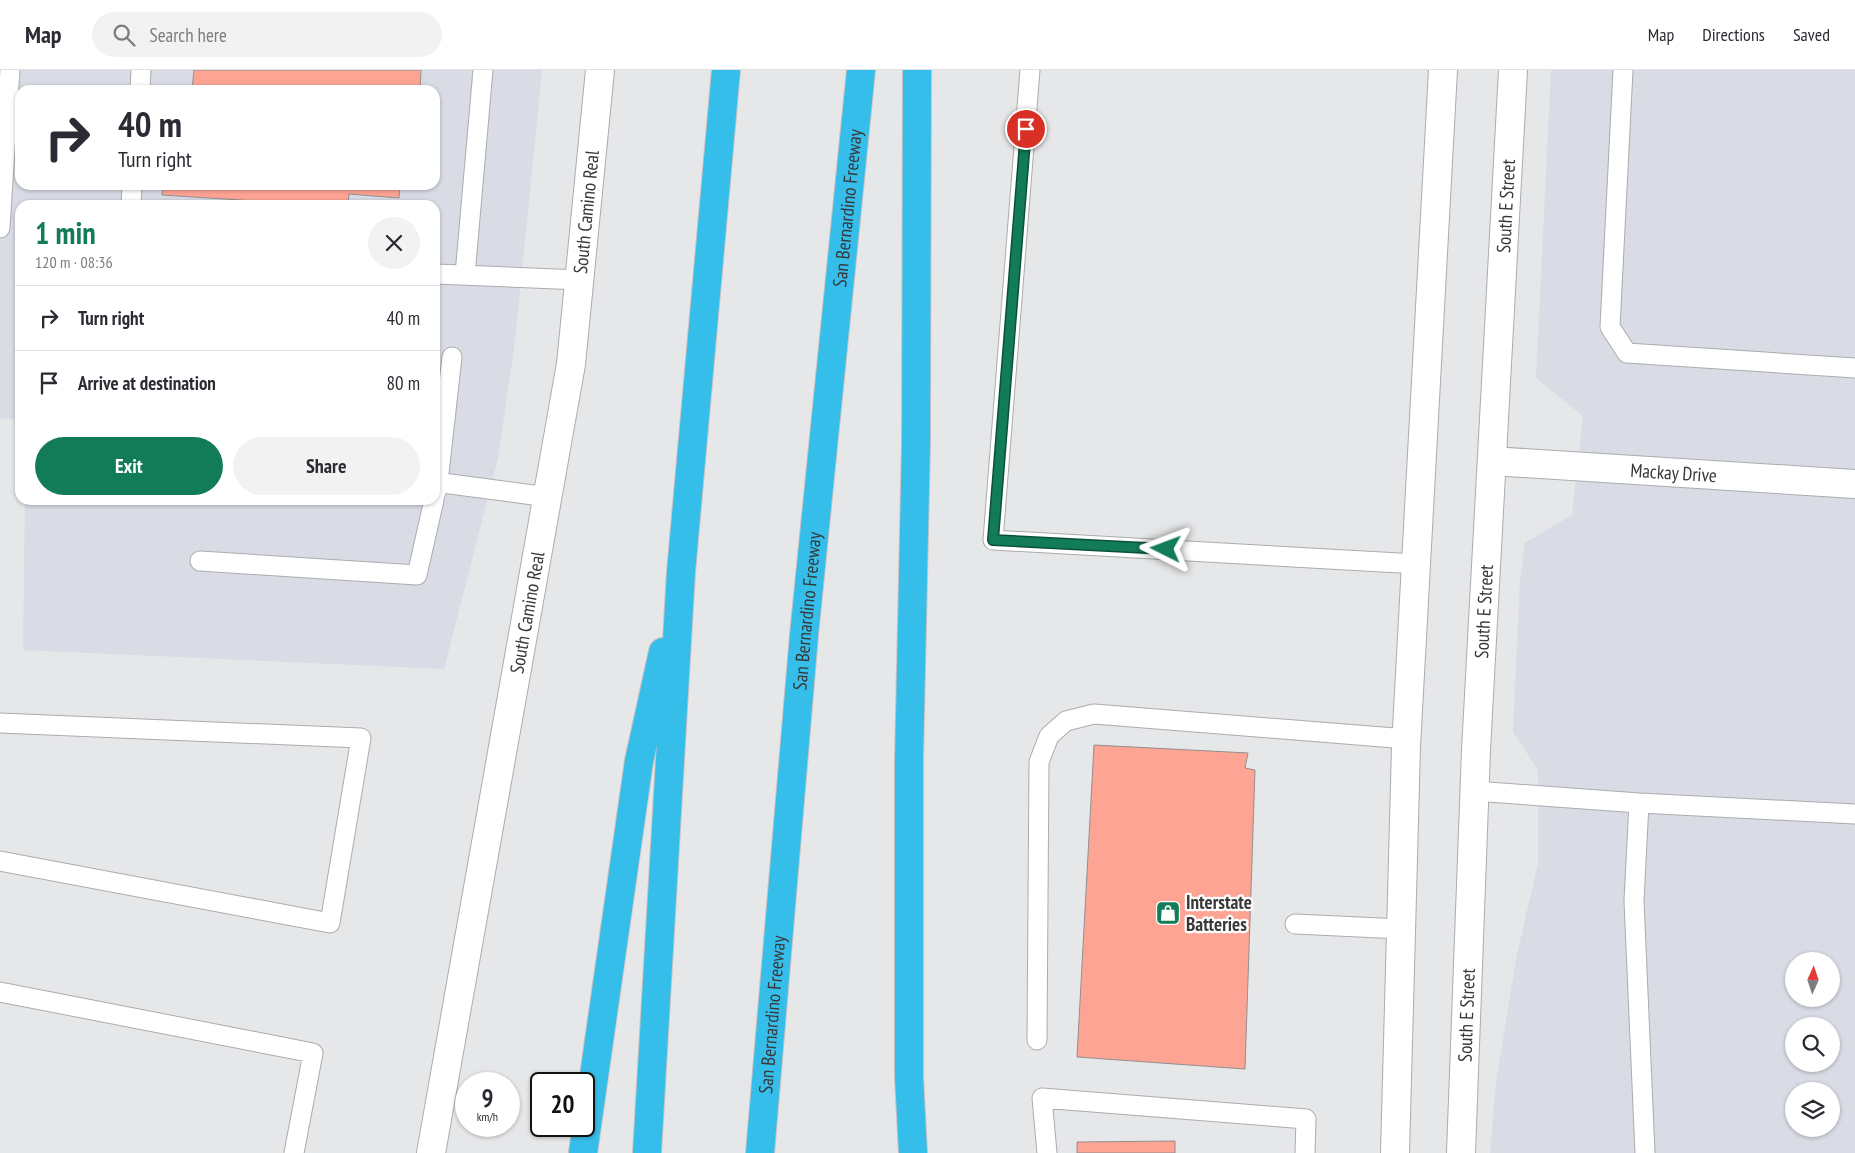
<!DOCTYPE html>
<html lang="en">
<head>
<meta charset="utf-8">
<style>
	body { margin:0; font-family:"PT Sans Narrow",sans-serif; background:#f2f2f3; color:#2b2b33; height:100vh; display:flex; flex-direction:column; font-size:19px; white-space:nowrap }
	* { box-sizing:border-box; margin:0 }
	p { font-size:16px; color:#7c7c81 }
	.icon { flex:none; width:28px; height:28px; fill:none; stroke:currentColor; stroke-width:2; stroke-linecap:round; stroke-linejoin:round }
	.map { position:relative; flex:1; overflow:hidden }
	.sheet { position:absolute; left:15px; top:130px; width:425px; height:305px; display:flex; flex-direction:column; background:#fff; border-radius:15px; box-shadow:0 1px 4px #0004 }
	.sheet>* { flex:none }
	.banner { position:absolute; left:15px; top:15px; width:425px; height:105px; border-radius:15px; box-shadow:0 1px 4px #0004; background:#fff; color:#2b2b33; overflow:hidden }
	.needle { width:32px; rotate:3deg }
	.controls { position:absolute; left:1785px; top:882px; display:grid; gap:10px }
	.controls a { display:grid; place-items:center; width:55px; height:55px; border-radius:50%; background:#fff; box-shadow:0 1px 4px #0004; font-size:25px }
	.speed { position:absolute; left:455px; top:1002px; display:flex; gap:10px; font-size:25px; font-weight:700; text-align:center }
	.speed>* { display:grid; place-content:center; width:65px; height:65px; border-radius:50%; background:#fff; box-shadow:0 1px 4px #0004; line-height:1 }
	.speed small { font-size:12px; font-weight:400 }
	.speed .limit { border:2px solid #111; border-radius:8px; background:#fff; color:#111 }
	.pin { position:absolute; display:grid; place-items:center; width:42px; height:42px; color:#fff; margin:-21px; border:2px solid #fff; border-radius:50%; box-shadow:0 1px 5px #0007 }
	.me { position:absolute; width:55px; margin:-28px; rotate:273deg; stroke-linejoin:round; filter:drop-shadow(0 0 4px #0008) }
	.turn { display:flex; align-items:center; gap:18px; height:105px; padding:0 20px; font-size:22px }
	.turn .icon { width:65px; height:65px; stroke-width:2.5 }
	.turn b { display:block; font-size:35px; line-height:42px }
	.round { display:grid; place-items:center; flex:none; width:52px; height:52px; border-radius:26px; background:#f2f2f3 }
	.head { display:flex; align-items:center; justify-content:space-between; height:85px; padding:0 20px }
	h1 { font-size:30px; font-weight:800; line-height:38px; color:#117c57 }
	.action { display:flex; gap:10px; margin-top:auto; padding:10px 20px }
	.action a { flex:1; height:58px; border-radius:30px; background:#117c57; color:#fff; font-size:20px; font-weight:800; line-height:58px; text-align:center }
	.action a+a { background:#f2f2f3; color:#2b2b33 }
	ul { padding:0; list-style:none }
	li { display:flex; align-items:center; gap:15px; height:65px; padding:0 20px; border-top:1px solid #e1e1e2 }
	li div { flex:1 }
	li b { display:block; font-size:19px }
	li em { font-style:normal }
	header { display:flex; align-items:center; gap:30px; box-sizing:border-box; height:70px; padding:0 25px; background:#fff; border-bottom:1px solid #e1e1e2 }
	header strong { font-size:24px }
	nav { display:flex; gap:28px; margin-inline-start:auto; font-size:18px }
	.search { width:350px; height:45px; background:#f2f2f3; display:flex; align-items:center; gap:12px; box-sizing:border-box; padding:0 18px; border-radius:28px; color:#7c7c81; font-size:19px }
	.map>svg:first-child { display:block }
</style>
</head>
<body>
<header>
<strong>Map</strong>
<div class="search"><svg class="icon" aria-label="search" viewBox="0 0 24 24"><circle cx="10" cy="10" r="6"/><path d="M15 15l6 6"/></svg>Search here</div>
<nav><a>Map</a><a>Directions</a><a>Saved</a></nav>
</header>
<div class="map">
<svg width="1855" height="1083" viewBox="0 0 1855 1083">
	<rect width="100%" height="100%" fill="#e6e7e9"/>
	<path fill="#d9dbe5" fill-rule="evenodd" d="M0,0H542L514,279L498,388L444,599L23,580L25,430H435V135H20V350L0,348ZM20,20H435V115H20Z
		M1551,0H1855V1083H1490L1496,1011L1517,884L1538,794V700L1513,662L1520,511L1525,473L1572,445L1583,346L1536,308ZM1794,891H1831V929H1794ZM1794,956H1831V994H1794ZM1794,1021H1831V1059H1794Z"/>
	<path fill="#fea495" stroke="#928f8e" d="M194,0H421L420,20H192Z
		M163,115H400L399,128L349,124L348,135H256V131L162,125Z
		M1094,675L1248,683L1245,698L1255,700L1245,999L1077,987Z
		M1175,1071V1083H1077V1072Z"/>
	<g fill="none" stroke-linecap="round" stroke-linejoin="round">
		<defs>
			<path id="lane" d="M1030,0L993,470L1417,494
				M1623,0L1610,257L1627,283L1855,298
				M140,20L141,0
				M131,135L132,115
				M0,158L10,0
				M435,204L580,210
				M465,205L483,0
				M435,412L548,427
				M435,425L438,412L452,287
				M200,491L417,505L434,430
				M0,653L361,668L330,853L0,791
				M1474,721L1639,733
				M1295,854L1401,859
				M0,922L313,983L294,1083
				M1037,970L1039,692L1049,666L1066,651L1094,644L1407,669
				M1047,1083L1042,1028L1306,1049L1305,1083
				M1645,1083L1634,831L1639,733L1855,744"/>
			<g id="street">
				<path id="s1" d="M1492,391L1855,414"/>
				<path id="s2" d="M431,1083L571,294L600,0"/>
			</g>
			<g id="secondary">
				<path d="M1395,1083L1406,677L1443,0"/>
				<path id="s3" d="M1461,1083L1476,680L1513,0"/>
			</g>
			<g id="highway">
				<path d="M583,1083L639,691L663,582"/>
				<path d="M647,1083L681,502L726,0"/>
				<path id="s4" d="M760,1083L804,565L861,0"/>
				<path d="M913,1083L909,1007V689L916,372L917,0"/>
			</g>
		</defs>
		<use href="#lane" stroke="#abacae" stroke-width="21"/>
		<use href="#street" stroke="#abacae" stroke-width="30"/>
		<use href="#secondary" stroke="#abacae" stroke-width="30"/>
		<use href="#highway" stroke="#c3c3c4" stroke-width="30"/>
		<use href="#lane" stroke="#fff" stroke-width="19"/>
		<use href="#street" stroke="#fff" stroke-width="28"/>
		<use href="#secondary" stroke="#fff" stroke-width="28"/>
		<use href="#highway" stroke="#36beeb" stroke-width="28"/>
	</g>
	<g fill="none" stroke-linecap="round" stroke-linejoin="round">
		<defs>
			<path id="route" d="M1026,59L993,470L1166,479"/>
		</defs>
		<use href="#route" stroke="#0b5139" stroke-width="12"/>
		<use href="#route" stroke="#117c57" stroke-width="9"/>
	</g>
	<defs>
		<symbol id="shop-square" viewBox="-11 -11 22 22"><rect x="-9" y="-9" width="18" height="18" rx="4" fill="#117c57" stroke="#fff"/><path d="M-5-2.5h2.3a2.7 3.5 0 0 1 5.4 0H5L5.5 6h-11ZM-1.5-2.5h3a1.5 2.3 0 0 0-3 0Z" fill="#fff"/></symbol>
	</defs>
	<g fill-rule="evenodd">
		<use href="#shop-square" x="1154" y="829" width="28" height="28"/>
	</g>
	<g text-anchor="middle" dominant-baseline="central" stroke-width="4.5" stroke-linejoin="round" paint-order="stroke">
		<g font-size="19" fill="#383839" stroke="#fff">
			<text stroke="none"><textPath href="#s3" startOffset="948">South E Street</textPath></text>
			<text stroke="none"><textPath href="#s4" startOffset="949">San Bernardino Freeway</textPath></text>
			<text stroke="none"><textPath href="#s2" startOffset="954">South Camino Real</textPath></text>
			<text stroke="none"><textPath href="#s1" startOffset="182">Mackay Drive</textPath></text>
			<text stroke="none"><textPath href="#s4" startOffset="544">San Bernardino Freeway</textPath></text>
			<text stroke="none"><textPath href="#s3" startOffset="542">South E Street</textPath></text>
			<text stroke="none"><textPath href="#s2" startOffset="549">South Camino Real</textPath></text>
			<text stroke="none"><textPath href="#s4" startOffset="139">San Bernardino Freeway</textPath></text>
			<text stroke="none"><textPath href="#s3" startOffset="138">South E Street</textPath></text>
		</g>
		<g font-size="19" font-weight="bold" fill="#383839" stroke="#fff" text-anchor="start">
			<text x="1186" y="832">Interstate<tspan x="1186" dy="22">Batteries</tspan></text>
		</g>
	</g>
</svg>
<div class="controls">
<a><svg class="needle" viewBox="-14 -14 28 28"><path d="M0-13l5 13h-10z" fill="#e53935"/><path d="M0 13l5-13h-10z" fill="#7c7c81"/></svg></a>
<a><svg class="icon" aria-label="search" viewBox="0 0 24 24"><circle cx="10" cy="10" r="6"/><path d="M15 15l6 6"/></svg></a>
<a><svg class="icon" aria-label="layers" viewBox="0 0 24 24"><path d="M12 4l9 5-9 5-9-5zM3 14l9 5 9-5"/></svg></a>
</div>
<div class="speed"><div>9<small>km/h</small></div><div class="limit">20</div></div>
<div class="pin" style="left:1026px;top:59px;background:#d93025"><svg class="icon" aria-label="arrive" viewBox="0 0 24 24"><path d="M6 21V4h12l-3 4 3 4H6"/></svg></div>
<svg class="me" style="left:1166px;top:479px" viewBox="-20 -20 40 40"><path d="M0-17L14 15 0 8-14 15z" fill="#117c57" stroke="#fff" stroke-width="4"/></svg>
<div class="banner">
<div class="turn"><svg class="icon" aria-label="right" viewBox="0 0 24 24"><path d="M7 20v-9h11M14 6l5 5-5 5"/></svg><div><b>40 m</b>Turn right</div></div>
</div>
<section class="sheet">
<div class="head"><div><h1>1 min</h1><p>120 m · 08:36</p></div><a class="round"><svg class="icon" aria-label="close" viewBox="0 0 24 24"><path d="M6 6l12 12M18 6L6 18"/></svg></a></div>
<ul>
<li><svg class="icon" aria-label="right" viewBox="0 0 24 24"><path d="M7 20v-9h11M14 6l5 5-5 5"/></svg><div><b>Turn right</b></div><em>40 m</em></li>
<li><svg class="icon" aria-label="arrive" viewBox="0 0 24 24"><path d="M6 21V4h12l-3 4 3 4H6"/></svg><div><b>Arrive at destination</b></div><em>80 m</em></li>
</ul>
<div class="action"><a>Exit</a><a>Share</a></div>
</section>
</div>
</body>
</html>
